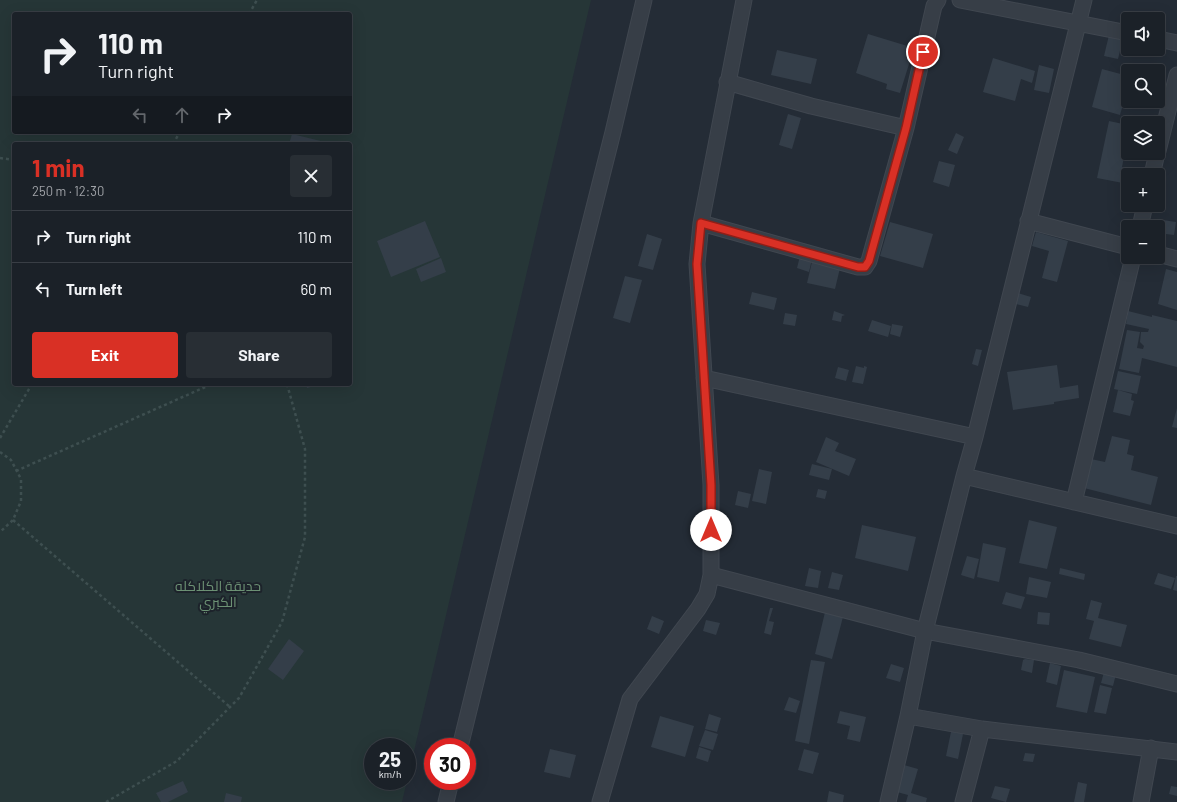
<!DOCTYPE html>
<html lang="en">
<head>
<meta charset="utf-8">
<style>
	body { margin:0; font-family:Barlow,Cairo,sans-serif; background:#282e34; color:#f1f3f6; height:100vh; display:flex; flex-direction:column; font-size:15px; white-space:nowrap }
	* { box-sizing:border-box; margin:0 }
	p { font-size:13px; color:#a0a3a8 }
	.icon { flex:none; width:22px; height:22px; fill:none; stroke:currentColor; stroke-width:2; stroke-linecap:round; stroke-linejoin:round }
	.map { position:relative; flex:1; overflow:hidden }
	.panel { position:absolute; left:12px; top:142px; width:340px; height:244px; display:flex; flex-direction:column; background:#1b2128; border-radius:4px; box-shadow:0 4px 16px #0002,0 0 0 1px #393e45 }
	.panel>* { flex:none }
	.top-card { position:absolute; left:12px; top:12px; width:340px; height:122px; border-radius:4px; box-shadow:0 4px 16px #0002,0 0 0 1px #393e45; background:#1b2128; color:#f1f3f6; overflow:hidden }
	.buttons { position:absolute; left:1121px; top:12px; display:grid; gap:8px }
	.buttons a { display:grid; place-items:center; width:44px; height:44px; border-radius:4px; background:#1b2128; box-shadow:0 4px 16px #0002,0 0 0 1px #393e45; font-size:20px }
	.speed { position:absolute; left:364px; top:738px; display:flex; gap:8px; font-size:20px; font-weight:700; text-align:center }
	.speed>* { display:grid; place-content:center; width:52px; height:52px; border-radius:50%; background:#1b2128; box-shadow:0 4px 16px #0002,0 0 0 1px #393e45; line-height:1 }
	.speed small { font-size:10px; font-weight:400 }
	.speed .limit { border:6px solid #d22; background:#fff; color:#111 }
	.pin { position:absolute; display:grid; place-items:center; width:34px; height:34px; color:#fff; margin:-17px; border:2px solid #fff; border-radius:50%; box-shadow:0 1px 4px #0007 }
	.me { position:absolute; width:44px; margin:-22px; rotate:0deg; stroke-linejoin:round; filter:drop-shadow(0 0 3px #0008) }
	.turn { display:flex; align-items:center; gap:14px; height:84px; padding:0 20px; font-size:18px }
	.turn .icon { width:52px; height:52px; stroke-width:2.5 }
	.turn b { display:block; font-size:28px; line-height:34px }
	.lanes { display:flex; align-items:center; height:38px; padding:0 20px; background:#0003; justify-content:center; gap:20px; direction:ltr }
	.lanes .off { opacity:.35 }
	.round { display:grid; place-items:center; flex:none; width:42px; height:42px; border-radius:4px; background:#282e34 }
	.headline { display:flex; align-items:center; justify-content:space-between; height:68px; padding:0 20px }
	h1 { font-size:24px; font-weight:700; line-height:30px; color:#d93025 }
	.action { display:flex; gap:8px; margin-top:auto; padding:8px 20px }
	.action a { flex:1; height:46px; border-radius:4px; background:#d93025; color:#fff; font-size:16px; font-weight:700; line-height:46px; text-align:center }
	.action a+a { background:#282e34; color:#f1f3f6 }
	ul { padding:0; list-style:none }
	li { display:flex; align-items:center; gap:12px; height:52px; padding:0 20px; border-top:1px solid #393e45 }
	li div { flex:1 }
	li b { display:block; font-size:15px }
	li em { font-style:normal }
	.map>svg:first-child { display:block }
</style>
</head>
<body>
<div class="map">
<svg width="1177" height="802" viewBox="0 0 1177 802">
	<rect width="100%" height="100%" fill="#242c36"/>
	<path fill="#263637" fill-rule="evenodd" d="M0,0H591L402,802H0ZM14,14H350V132H14ZM14,144H350V384H14ZM373,747H407V781H373Z"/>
	<path fill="#343e49" d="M868,34L914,48L900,93L886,89L887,84L856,73Z
		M1109,35L1123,38L1118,59L1104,56Z
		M777,50L817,59L811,84L771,75Z
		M993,58L1035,71L1032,83L1021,79L1015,101L983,92Z
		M1039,65L1054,69L1049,93L1034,90Z
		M1102,69L1128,76V86L1120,115L1092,107Z
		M788,114L801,118L792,149L779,145Z
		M1109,121L1128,125V137L1122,167L1134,169L1133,175H1128V184L1097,178Z
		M956,133L964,137L957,154L948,150Z
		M292,134L329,143V144H289Z
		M939,161L955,165L949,187L933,182Z
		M1156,219L1176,222L1174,235L1158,233V227H1154Z
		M425,221L440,257L391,277L377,241Z
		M890,222L933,234L923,268L880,256Z
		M1036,232L1068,241L1057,282L1042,278L1049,251L1032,246Z
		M647,234L662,239L653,270L638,266Z
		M800,256L812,259L809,272L797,268Z
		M441,258L446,272L421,282L416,269Z
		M812,262L840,268L835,289L807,283Z
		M1166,269L1177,272V310L1158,304Z
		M625,276L642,280L630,323L613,318Z
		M752,292L777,298L774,310L749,304Z
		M1014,292L1031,297L1028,307L1012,303Z
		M834,311L845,315L842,316L841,322L832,320Z
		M1128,311L1152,317V315L1177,321V367L1142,358L1139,373L1119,369L1127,330L1140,332L1137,348L1143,349L1144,346L1140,342L1141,332H1148L1149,329L1126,324Z
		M785,313L797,315L795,326L783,324Z
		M872,320L891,326L888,337L868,331Z
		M892,324L903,326L900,337L890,334Z
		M976,349L982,350L978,366L972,364Z
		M1057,365L1060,388L1078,385L1079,398L1054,402V404L1013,410L1007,372Z
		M856,366L864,368V366L867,367L863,384L852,382Z
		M838,367L849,370L846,381L835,378Z
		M1118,371L1141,376L1137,394L1114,389Z
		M306,384H322L307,388Z
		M1118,390L1132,394L1131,400L1134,401L1130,416L1113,412Z
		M1177,408V428L1172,427Z
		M1112,436L1130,440L1127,454L1134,456L1131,470L1158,477L1151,505L1084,488L1091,459L1105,462Z
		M826,437L839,443L835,451L856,459L849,476L816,462Z
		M812,464L832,469L829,480L809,475Z
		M759,469L772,472L766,504L752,501Z
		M818,489L827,491L825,499L816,497Z
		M738,491L751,494L748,508L735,505Z
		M1029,520L1057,527L1047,569L1019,563Z
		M862,525L916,537L908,571L855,558Z
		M983,543L1006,548L999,582L977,577Z
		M967,556L979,559L974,579L961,575Z
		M809,568L821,571L819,582L814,581L819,582L818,588L805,586Z
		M1060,568L1085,574L1084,580L1059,574Z
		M832,572L843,575L839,590L828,588Z
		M1158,573L1175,578L1171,589L1154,584Z
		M1176,576H1177V591L1173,590Z
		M1029,577L1051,582L1047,598L1026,594Z
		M1006,592L1025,597L1021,609L1002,604Z
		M1091,600L1102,603L1098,618L1127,625L1121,647L1089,639L1094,621L1086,619Z
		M770,608H773L769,621L774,622L771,635L764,633Z
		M826,608L844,613L832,659L815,654Z
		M1038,612L1050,613L1049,625L1037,624Z
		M652,616L664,621L659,634L647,629Z
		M706,620L720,623L716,635L703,631Z
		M289,639L304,651L283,680L268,669Z
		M1025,659L1034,660L1032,673L1021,670L1023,660Z
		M811,660L825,662L809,744L795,741Z
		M1050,663L1061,666L1057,685L1046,682Z
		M891,664L904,668L900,682L886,678Z
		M1064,670L1095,677L1087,713L1056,707Z
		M1104,672L1116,674L1113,686L1101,683Z
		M1100,685L1112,688L1106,714L1094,712Z
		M789,697L800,701L796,713L784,710Z
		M840,711L866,717L860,742L847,739L850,726L837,723Z
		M709,714L721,718L717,732L705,729Z
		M660,716L694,726L685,757L651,747Z
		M952,727L964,729L958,759L946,756Z
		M705,730L718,734L713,750L699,746Z
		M699,747L711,751L708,762L696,758Z
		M550,749L576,755L570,778L544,772Z
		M804,749L819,753L813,774L798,770Z
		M1025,753L1035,754L1033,762L1023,761Z
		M904,765L918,769L911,793L927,798L926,802H906L908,795L897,792Z
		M183,781L188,792L168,802H161L156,793Z
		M1078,782L1087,784L1084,802H1074Z
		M995,786L1010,789L1006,802L991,798Z
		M1171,786L1177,787V796L1169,794Z
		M829,791L844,795L843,802H827Z
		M226,793L242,797L241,802H224Z"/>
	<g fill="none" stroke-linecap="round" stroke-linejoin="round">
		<defs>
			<path id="street" d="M960,0L1128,33
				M1158,39L1177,43
				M727,82L811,106L906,128
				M1158,151L1177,75
				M1152,175L1157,153
				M1028,221L1128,247
				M701,223L858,267H865L869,261L906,128L934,6L938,0
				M1140,227L1145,205
				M1158,254L1177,259
				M704,378L975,437
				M964,476L1177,526
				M1074,502L1133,257
				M711,575L925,631L1079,660L1177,684
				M908,716L982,729L1177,752
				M460,747L535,441L613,132L644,0
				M446,802L451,781
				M600,802L630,699L698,609L707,594L711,575V485L697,264L701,223L744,0
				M888,802L908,716L925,631L964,476L975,437L1084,0
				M963,802L982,729
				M1141,802L1151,748"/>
		</defs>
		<use href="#street" stroke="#404750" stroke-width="17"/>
		<path stroke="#3e4f50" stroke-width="2.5" stroke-dasharray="3 3" stroke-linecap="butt" d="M249,14L257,0
			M173,144L180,132
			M0,158L14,160
			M0,438L32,384
			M0,452L11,460L21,479V501L13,520L0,532
			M16,471L212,384
			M13,520L230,707
			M106,802L177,761L230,707L239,698L282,622L305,537V449L287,384"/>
		<use href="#street" stroke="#373e47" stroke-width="15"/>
	</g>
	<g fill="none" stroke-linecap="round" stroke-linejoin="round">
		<defs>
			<path id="route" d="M711,530V485L697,264L701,223L858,267H865L869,261L906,128L923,52"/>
		</defs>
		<use href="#route" stroke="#8d1f18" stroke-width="10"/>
		<use href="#route" stroke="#d93025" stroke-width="7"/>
	</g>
	<g text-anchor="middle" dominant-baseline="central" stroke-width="4" stroke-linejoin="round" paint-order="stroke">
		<g font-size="14" fill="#6c9174" stroke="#1d232b">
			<text x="218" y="585">حديقة الكلاكله<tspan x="218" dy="16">الكبري</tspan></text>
		</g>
	</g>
</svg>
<div class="buttons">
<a><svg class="icon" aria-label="sound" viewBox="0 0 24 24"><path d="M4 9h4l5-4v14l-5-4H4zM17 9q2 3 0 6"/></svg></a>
<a><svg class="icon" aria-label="search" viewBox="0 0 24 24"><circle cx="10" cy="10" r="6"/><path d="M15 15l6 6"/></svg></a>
<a><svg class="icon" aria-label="layers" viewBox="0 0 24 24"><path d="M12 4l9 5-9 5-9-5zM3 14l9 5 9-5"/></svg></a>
<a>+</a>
<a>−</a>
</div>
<div class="speed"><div>25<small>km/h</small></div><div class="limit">30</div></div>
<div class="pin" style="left:923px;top:52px;background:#d93025"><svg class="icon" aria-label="arrive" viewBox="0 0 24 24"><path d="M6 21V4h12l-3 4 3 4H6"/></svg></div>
<svg class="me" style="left:711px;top:530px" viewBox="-20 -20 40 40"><circle r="19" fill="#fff"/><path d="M0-13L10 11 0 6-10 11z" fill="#d93025"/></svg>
<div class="top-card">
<div class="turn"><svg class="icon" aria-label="right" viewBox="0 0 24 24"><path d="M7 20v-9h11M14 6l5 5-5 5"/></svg><div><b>110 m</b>Turn right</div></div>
<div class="lanes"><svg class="icon off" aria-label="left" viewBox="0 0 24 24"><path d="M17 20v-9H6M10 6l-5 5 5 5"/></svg><svg class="icon off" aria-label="ahead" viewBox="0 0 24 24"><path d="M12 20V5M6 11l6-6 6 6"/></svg><svg class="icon" aria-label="right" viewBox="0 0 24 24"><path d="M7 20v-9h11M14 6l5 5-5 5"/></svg></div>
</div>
<section class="panel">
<div class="headline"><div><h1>1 min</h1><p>250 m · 12:30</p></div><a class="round"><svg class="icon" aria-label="close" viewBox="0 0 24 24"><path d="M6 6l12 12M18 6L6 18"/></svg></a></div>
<ul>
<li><svg class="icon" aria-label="right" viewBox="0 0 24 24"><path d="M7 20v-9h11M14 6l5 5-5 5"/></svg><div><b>Turn right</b></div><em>110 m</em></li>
<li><svg class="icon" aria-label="left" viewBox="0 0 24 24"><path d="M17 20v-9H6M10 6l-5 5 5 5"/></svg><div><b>Turn left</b></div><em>60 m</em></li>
</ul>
<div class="action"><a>Exit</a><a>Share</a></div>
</section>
</div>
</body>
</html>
